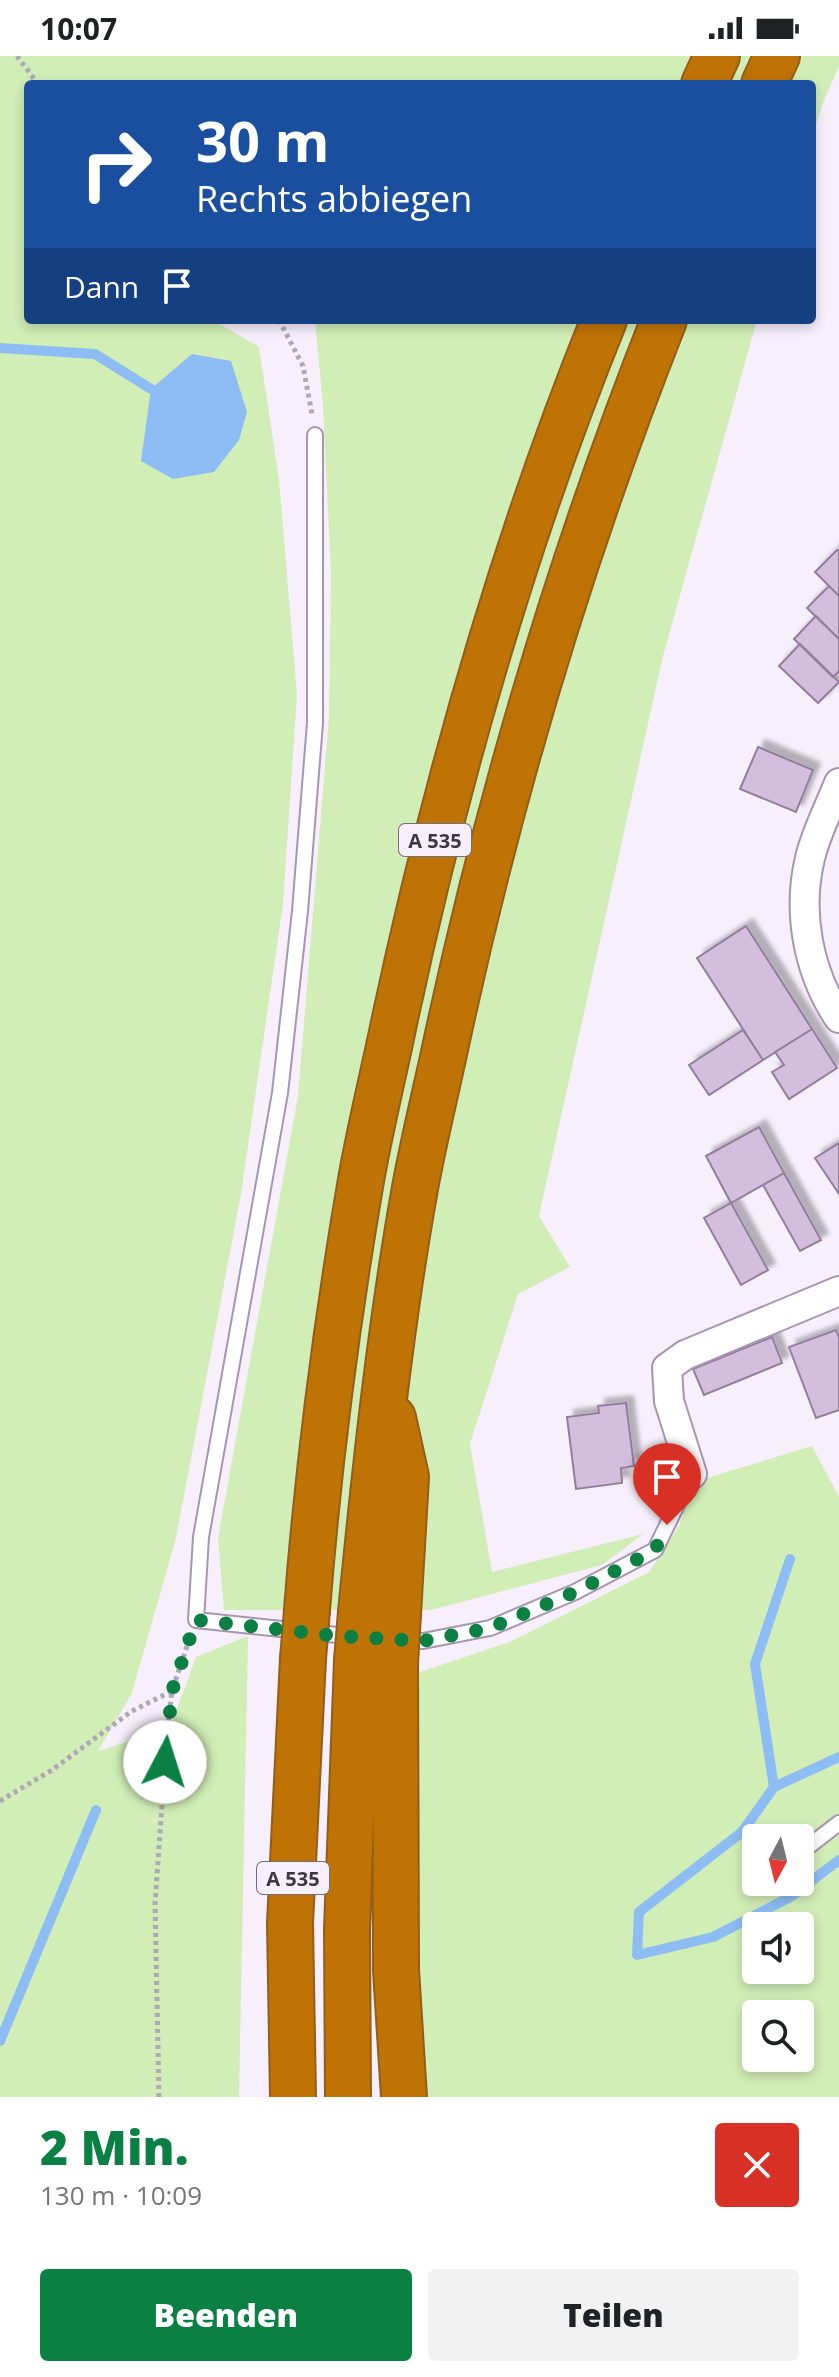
<!DOCTYPE html>
<html lang="de">
<head>
<meta charset="utf-8">
<style>
	body { margin:0; font-family:"Open Sans",sans-serif; background:#f2f2f2; color:#202124; height:100vh; display:flex; flex-direction:column; font-size:30px; white-space:nowrap }
	* { box-sizing:border-box; margin:0 }
	p { font-size:26px; color:#757577 }
	.icon { flex:none; width:44px; height:44px; fill:none; stroke:currentColor; stroke-width:2; stroke-linecap:round; stroke-linejoin:round }
	.map { position:relative; height:2041px; overflow:hidden }
	.sheet { display:flex; flex-direction:column; background:#fff; flex:1 }
	.sheet>* { flex:none }
	.guide { position:absolute; left:24px; top:24px; width:792px; height:244px; border-radius:8px; box-shadow:0 4px 12px #0003; background:#1a4fa0; color:#fff; overflow:hidden }
	.needle { width:52px; rotate:187deg }
	.controls { position:absolute; left:742px; top:1768px; display:grid; gap:16px }
	.controls a { display:grid; place-items:center; width:72px; height:72px; border-radius:8px; background:#fff; box-shadow:0 4px 12px #0003; font-size:40px }
	.pin { position:absolute; display:grid; place-items:center; width:68px; height:68px; color:#fff; margin:-82px -34px; border-radius:50% 50% 50% 0; rotate:-45deg; box-shadow:0 0 8px #0007 }
	.pin .icon { rotate:45deg }
	.me { position:absolute; width:88px; margin:-44px; rotate:5deg; stroke-linejoin:round; filter:drop-shadow(0 0 6px #0008) }
	.turn { display:flex; align-items:center; gap:28px; height:168px; padding:0 40px; font-size:36px }
	.turn .icon { width:104px; height:104px; stroke-width:2.5 }
	.turn b { display:block; font-size:56px; line-height:68px }
	.then { display:flex; align-items:center; height:76px; padding:0 40px; background:#0003; gap:16px; font-size:30px }
	.round { display:grid; place-items:center; flex:none; width:84px; height:84px; border-radius:8px; background:#f2f2f2 }
	.summary { display:flex; align-items:center; justify-content:space-between; height:136px; padding:0 40px }
	h1 { font-size:48px; font-weight:800; line-height:60px; color:#0b8043 }
	.primary-button { display:flex; gap:16px; margin-top:auto; padding:16px 40px }
	.primary-button a { flex:1; height:92px; border-radius:8px; background:#0b8043; color:#fff; font-size:32px; font-weight:800; line-height:92px; text-align:center }
	.primary-button a+a { background:#f2f2f2; color:#202124 }
	.status { display:flex; justify-content:space-between; align-items:center; height:56px; padding:0 40px; background:#fff; direction:ltr }
	.status svg { height:22px; fill:currentColor }
	.map>svg:first-child { display:block }
</style>
</head>
<body>
<div class="status"><b>10:07</b><svg viewBox="0 0 49 12"><path d="M0 12V9h3v3zM5 12V6h3v6zM10 12V3h3v9zM15 12V0h3v12zM26 1h20v11H26zM47 4h2v5h-2z"/></svg></div>
<div class="map">
<svg width="839" height="2041" viewBox="0 0 839 2041">
	<defs>
		<filter id="shadow"><feDropShadow dx="7" dy="-7" stdDeviation="2" flood-color="#0004"/></filter>
	</defs>
	<rect width="100%" height="100%" fill="#f7effb"/>
	<path fill="#d1eeb7" fill-rule="evenodd" d="M0,0H839V10L824,44L812,82V28H28V264H213L259,291L279,423L297,639L283,848L241,1138L176,1482L132,1637L98,1695L170,1672L196,1601L248,1580L239,2041H0Z
		M315,264H757L663,600L539,1160L570,1211L518,1238L470,1388L492,1516L643,1478L602,1509L431,1554H224L218,1482L298,1040L329,661L331,516L323,350Z
		M812,1390L839,1441V2041H423L413,1910L417,1617L512,1585L649,1516L679,1470L694,1426ZM756,1782H800V1826H756ZM756,1870H800V1914H756ZM756,1958H800V2002H756Z"/>
	<path fill="#8dbdf4" d="M192,298L231,305L247,356L239,384L214,416L173,423L141,405L151,333Z"/>
	<g fill="none" stroke-linecap="round" stroke-linejoin="round">
		<path stroke="#8dbdf4" stroke-width="10" d="M0,292L95,298L151,333
			M790,1503L755,1608L774,1731L742,1776L639,1856L637,1899L713,1881L792,1840L839,1804
			M774,1731L839,1701
			M0,1985L96,1754"/>
	</g>
	<path fill="#d3bfdd" stroke="#917f9b" stroke-width="2" filter="url(#shadow)" d="M837,494L839,495V540L815,516Z
		M829,530L839,540V583L807,552Z
		M816,560L839,583V615L833,621L794,583Z
		M800,588L839,626L818,647L779,610Z
		M758,691L813,714L796,756L740,733Z
		M746,870L812,973L763,1004L697,902Z
		M812,973L837,1012L789,1043L772,1016L784,1009L775,996Z
		M743,974L763,1004L709,1039L689,1009Z
		M759,1071L784,1117L731,1147L706,1100Z
		M839,1087V1138L815,1102Z
		M784,1117L821,1184L800,1195L763,1129Z
		M731,1147L768,1214L741,1229L704,1162Z
		M836,1274L839,1281V1354L816,1362L789,1291Z
		M772,1281L782,1307L704,1339L693,1313Z
		M626,1347L634,1410L621,1412L622,1427L576,1433L567,1361L599,1357L598,1350Z"/>
	<g fill="none" stroke-linecap="round" stroke-linejoin="round">
		<defs>
			<path id="lane" d="M315,379V667L300,855L280,1037L201,1481L196,1564L356,1581
				M401,1584L423,1585L490,1572L575,1536L655,1494L692,1418
				M800,1797L839,1767"/>
			<path id="street" d="M839,727C829,752 816,777 810,802C797,856 808,916 839,962
				M692,1418L669,1345L667,1312L685,1299L839,1235"/>
			<path id="highway" d="M704,28L717,0
				M764,28L777,0
				M393,1362L406,1421L398,1558
				M307,1554C318,1412 336,1271 360,1130C369,1076 383,1021 394,967C445,728 512,491 604,264
				M361,1556C375,1414 390,1272 415,1132C424,1083 436,1035 446,988C499,741 571,499 664,264
				M395,1607L396,1914L404,2041
				M293,2041L290,1867L303,1603
				M348,2041L347,1873L357,1605"/>
		</defs>
		<use href="#lane" stroke="#a895b2" stroke-width="18"/>
		<use href="#street" stroke="#a895b2" stroke-width="32"/>
		<use href="#highway" stroke="#925e1a" stroke-width="48"/>
		<path stroke="#b0a8b4" stroke-width="5" stroke-dasharray="4 4" stroke-linecap="butt" d="M17,0L38,28
			M279,264L303,310L312,358
			M0,1745L52,1714L132,1655L172,1635L189,1584
			M159,2041L155,1848L167,1678L172,1635"/>
		<use href="#lane" stroke="#fff" stroke-width="14"/>
		<use href="#street" stroke="#fff" stroke-width="28"/>
		<use href="#highway" stroke="#c07305" stroke-width="44"/>
		<defs>
			<path id="highway-bridge" d="M303,1603L307,1554
				M357,1605L361,1556
				M395,1607L398,1558"/>
		</defs>
		<use href="#highway-bridge" stroke="#925e1a" stroke-width="48" stroke-linecap="butt"/>
		<use href="#highway-bridge" stroke="#c07305" stroke-width="44"/>
	</g>
	<g fill="none" stroke-linecap="round" stroke-linejoin="round">
		<path stroke="#0b8043" stroke-width="14" stroke-dasharray="0 25.2" d="M165,1706L172,1635L196,1564L337,1580L423,1585L490,1572L575,1536L655,1494L667,1469"/>
	</g>
	<g text-anchor="middle" dominant-baseline="central" stroke-width="6" stroke-linejoin="round" paint-order="stroke">
		<g fill="#f7effb" stroke="#766e7a" stroke-width="2">
			<rect x="399" y="768" width="72" height="32" rx="6"/>
			<rect x="257" y="1806" width="72" height="32" rx="6"/>
		</g>
		<g font-size="20" font-weight="bold" fill="#3e3642">
			<text x="435" y="784">A 535</text>
			<text x="293" y="1822">A 535</text>
		</g>
	</g>
</svg>
<div class="controls">
<a><svg class="needle" viewBox="-14 -14 28 28"><path d="M0-13l5 13h-10z" fill="#e53935"/><path d="M0 13l5-13h-10z" fill="#757577"/></svg></a>
<a><svg class="icon" aria-label="sound" viewBox="0 0 24 24"><path d="M4 9h4l5-4v14l-5-4H4zM17 9q2 3 0 6"/></svg></a>
<a><svg class="icon" aria-label="search" viewBox="0 0 24 24"><circle cx="10" cy="10" r="6"/><path d="M15 15l6 6"/></svg></a>
</div>
<div class="pin" style="left:667px;top:1469px;background:#d93025"><svg class="icon" aria-label="arrive" viewBox="0 0 24 24"><path d="M6 21V4h12l-3 4 3 4H6"/></svg></div>
<svg class="me" style="left:165px;top:1706px" viewBox="-20 -20 40 40"><circle r="19" fill="#fff"/><path d="M0-13L10 11 0 6-10 11z" fill="#0b8043"/></svg>
<div class="guide">
<div class="turn"><svg class="icon" aria-label="right" viewBox="0 0 24 24"><path d="M7 20v-9h11M14 6l5 5-5 5"/></svg><div><b>30 m</b>Rechts abbiegen</div></div>
<div class="then">Dann<svg class="icon" aria-label="arrive" viewBox="0 0 24 24"><path d="M6 21V4h12l-3 4 3 4H6"/></svg></div>
</div>
</div>
<section class="sheet">
<div class="summary"><div><h1>2 Min.</h1><p>130 m · 10:09</p></div><a class="round" style="background:#d93025;color:#fff"><svg class="icon" aria-label="close" viewBox="0 0 24 24"><path d="M6 6l12 12M18 6L6 18"/></svg></a></div>
<div class="primary-button"><a>Beenden</a><a>Teilen</a></div>
</section>
</body>
</html>
